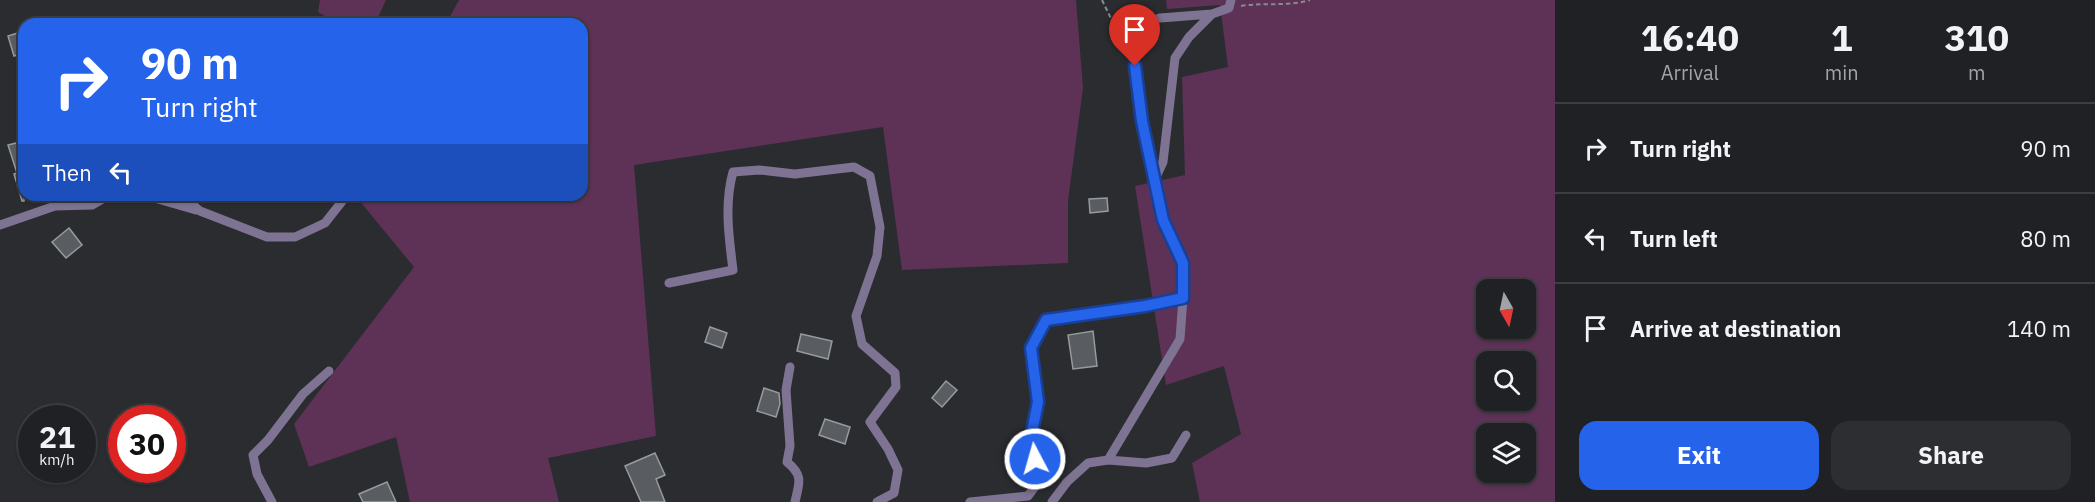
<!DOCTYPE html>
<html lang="en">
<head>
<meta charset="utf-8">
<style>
	body { margin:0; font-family:"IBM Plex Sans",sans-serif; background:#2d2e31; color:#f1f3f6; height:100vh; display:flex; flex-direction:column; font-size:22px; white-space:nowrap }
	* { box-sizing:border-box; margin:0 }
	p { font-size:20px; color:#a2a3a6 }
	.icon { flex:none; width:33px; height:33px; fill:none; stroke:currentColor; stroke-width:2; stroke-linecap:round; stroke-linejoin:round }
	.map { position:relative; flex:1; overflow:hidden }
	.details { display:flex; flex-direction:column; background:#202124; width:540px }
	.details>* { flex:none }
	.top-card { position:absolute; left:18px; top:18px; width:570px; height:183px; border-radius:18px; box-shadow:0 2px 4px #0004,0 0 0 2px #3d3e41; background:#2563eb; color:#fff; overflow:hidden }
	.needle { width:39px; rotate:171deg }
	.tools { position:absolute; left:1476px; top:279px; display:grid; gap:12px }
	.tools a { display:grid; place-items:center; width:60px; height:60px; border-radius:12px; background:#202124; box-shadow:0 2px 4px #0004,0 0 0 2px #3d3e41; font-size:30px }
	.speed { position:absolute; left:18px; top:405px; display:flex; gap:12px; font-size:30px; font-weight:700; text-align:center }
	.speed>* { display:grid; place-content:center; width:78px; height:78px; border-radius:50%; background:#202124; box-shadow:0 2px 4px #0004,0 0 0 2px #3d3e41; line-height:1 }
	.speed small { font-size:15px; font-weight:400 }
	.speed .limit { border:9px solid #d22; background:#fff; color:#111 }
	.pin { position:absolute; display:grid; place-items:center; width:51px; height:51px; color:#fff; margin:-62px -26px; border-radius:50% 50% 50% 0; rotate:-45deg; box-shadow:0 0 6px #0007 }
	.pin .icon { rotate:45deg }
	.me { position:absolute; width:66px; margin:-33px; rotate:354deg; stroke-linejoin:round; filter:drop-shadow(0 0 4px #0008) }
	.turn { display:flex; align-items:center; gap:21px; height:126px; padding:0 24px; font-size:27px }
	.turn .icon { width:78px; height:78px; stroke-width:2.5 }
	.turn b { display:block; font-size:42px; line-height:51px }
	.then { display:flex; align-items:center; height:57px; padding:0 24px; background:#0003; gap:12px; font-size:22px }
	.eta { display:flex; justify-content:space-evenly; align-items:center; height:102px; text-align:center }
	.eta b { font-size:36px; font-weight:800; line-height:42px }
	.action { display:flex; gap:12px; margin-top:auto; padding:12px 24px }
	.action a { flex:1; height:69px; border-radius:18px; background:#2563eb; color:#fff; font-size:24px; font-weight:800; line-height:69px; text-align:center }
	.action a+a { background:#2d2e31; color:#f1f3f6 }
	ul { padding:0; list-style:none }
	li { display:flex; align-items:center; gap:18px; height:90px; padding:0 24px; border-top:2px solid #3d3e41 }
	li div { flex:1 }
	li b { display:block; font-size:22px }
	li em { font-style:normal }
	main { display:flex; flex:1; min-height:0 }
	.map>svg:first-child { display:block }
</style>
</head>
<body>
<main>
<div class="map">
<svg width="1555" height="502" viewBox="0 0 1555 502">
	<rect width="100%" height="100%" fill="#2a2c30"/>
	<path fill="#5e3156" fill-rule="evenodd" d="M320,0H386L375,24H338L318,12Z
		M459,0H1076L1083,88L1068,201V263L902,270L883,127L634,165L656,436L548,458L559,502H410L396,437L309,467L294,424L414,267L358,199L374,195H582V70L588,63L582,59V24H529L522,20L518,24H446Z
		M1166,0H1555V502H1200L1192,463L1241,434L1224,366L1166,385L1135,186L1185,175L1182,77L1228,67L1220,5L1167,9ZM1486,290H1526V328H1486ZM1486,362H1526V400H1486ZM1486,434H1526V472H1486Z"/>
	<path fill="#595d61" stroke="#969b9f" stroke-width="1.5" d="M24,31V53L14,56L8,36Z
		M24,141V201H22L14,174L17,173L8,145Z
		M1107,198L1108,211L1090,213L1089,199Z
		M69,228L82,245L66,258L52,242Z
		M710,327L727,333L722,348L705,342Z
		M1093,331L1097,366L1073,369L1068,335Z
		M801,334L832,341L828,359L797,351Z
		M946,381L957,390L942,407L932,398Z
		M764,388L779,393L780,404L776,417L757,411Z
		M825,419L850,427L845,444L819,435Z
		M655,453L665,475L656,479L665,502H641L625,466Z
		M387,482L396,502H363L359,494Z"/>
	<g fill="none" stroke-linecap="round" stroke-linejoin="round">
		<path stroke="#898a8d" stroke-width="2" stroke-dasharray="4.5 3" stroke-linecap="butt" d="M1102,0L1117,31L1122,36
			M1241,6C1266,2 1286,7 1310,0"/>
		<path stroke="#7f7393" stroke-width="9" d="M1155,179L1163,162L1175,58L1189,37L1212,14
			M144,195L196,210
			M182,195L200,211L267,237H295L325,223L347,195
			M108,196L127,197L137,195
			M0,225L55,206L92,205L109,195
			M669,283L733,270C729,238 724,204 733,172L759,170L795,174L854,167L870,176L880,227L877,256L856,316L862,344L895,373L896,387L870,422L888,449L898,470L894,493L877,502
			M790,367L786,390L790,446L787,462C804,476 799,483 795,502
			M1108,460L1146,463L1172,458L1186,435
			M272,502L257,474L253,455L268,440L303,394L329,371
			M970,502L1028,496L1039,481L1031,437L1038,402L1031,348L1046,320L1145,306L1183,298
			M1052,502L1067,482L1088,463L1108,460L1180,339L1183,298V263L1163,221L1142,121L1135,66L1129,41L1143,23L1160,18L1212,14L1229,8L1231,0"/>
	</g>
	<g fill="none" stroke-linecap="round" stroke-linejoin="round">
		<defs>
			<path id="route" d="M1035,459L1031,437L1038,402L1031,348L1046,320L1145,306L1183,298V263L1163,220L1142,121L1135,66"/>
		</defs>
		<use href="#route" stroke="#184099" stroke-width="15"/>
		<use href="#route" stroke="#2563eb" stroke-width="10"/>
	</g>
</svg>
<div class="tools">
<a><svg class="needle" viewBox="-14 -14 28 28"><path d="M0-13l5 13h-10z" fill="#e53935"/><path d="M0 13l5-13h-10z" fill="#a2a3a6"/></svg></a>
<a><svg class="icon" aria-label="search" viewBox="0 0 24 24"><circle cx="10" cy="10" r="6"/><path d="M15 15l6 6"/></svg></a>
<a><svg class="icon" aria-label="layers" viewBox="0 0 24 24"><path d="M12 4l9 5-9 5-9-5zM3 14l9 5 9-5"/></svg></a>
</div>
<div class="speed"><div>21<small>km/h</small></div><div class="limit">30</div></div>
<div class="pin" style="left:1135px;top:66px;background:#d93025"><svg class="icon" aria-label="arrive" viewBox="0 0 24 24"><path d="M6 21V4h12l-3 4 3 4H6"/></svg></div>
<svg class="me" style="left:1035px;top:459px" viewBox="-20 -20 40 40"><circle r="17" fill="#2563eb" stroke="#fff" stroke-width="3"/><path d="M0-11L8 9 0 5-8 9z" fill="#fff"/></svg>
<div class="top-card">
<div class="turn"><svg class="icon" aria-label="right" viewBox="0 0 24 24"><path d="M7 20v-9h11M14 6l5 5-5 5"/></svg><div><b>90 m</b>Turn right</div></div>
<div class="then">Then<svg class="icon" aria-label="left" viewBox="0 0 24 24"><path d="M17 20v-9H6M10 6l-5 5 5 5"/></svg></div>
</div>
</div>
<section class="details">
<div class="eta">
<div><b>16:40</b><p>Arrival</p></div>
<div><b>1</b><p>min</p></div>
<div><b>310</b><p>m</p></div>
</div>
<ul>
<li><svg class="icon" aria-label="right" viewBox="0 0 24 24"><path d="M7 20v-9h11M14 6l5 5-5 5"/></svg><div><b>Turn right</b></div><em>90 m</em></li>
<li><svg class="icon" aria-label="left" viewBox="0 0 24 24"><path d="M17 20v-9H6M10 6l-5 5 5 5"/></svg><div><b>Turn left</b></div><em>80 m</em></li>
<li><svg class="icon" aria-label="arrive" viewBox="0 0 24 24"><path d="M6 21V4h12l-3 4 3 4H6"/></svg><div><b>Arrive at destination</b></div><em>140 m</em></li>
</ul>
<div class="action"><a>Exit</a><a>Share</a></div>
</section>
</main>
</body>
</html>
